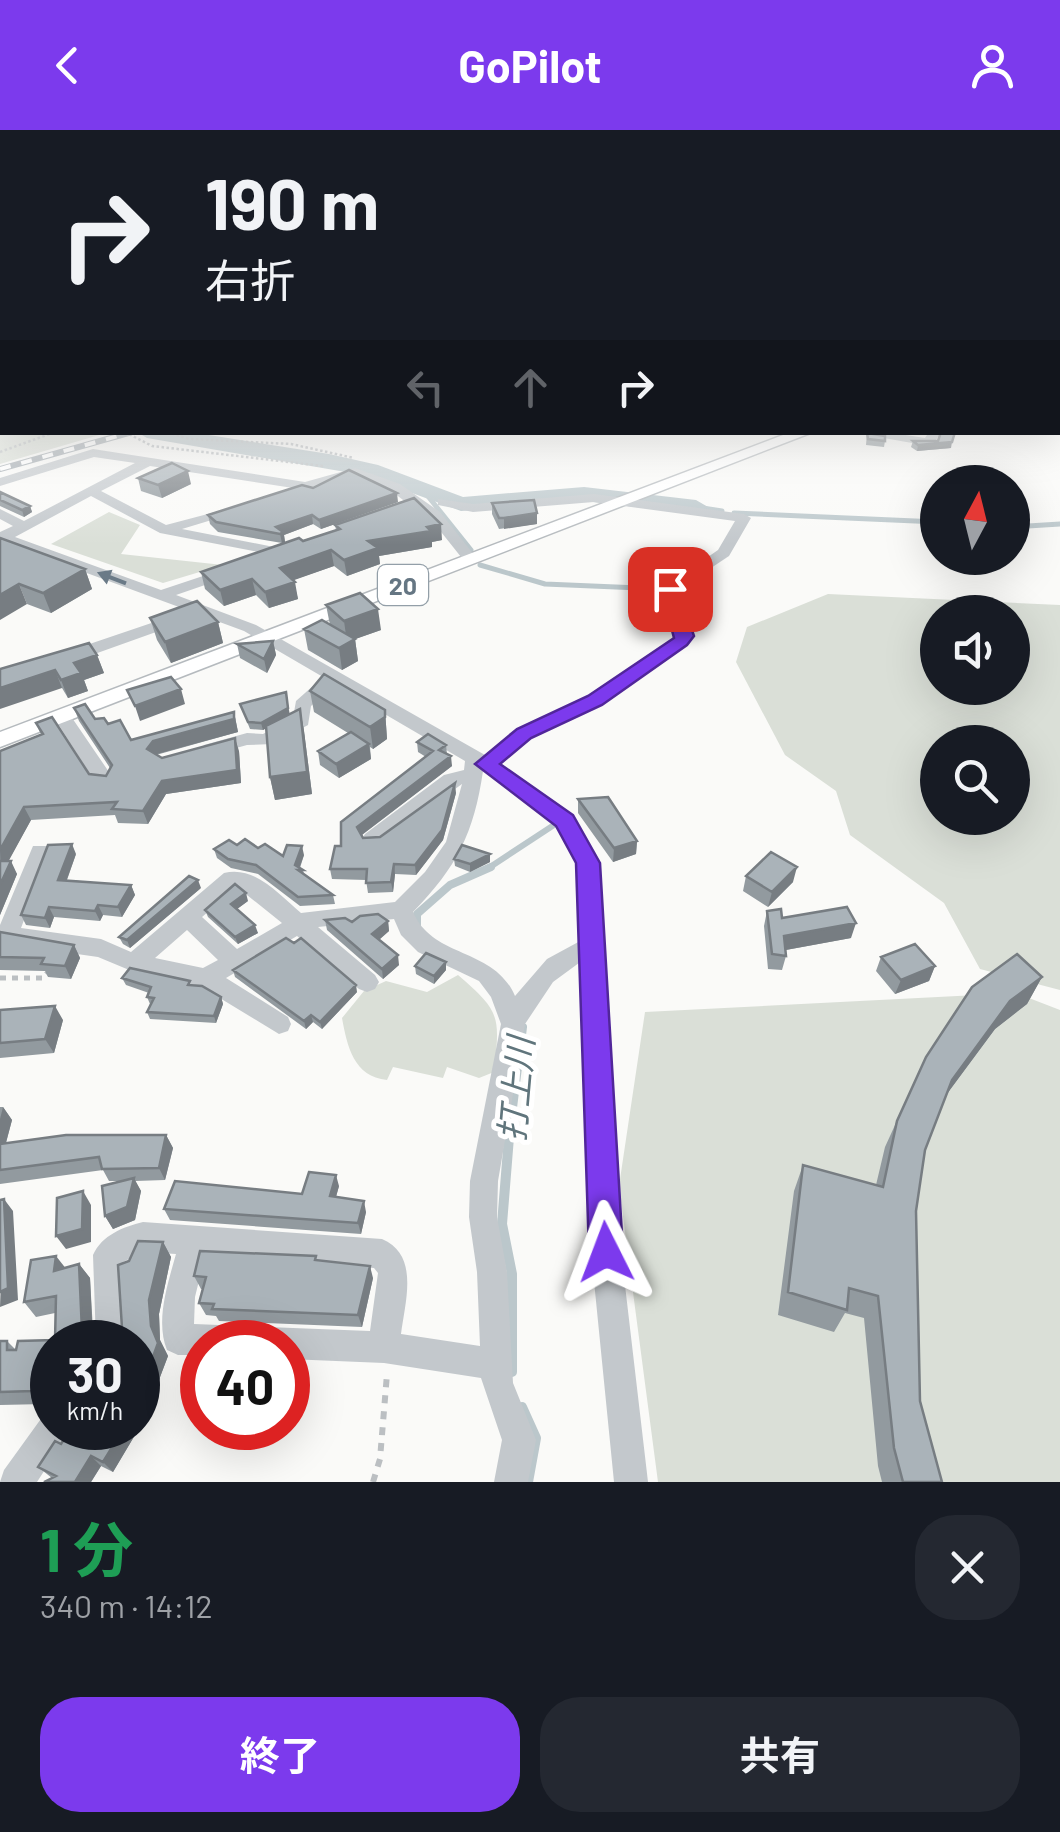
<!DOCTYPE html>
<html lang="ja">
<head>
<meta charset="utf-8">
<style>
	body { margin:0; font-family:Barlow,"Noto Sans JP",sans-serif; background:#242831; color:#f1f3f6; height:100vh; display:flex; flex-direction:column; font-size:38px; white-space:nowrap }
	* { box-sizing:border-box; margin:0 }
	p { font-size:32px; color:#9ea1a6 }
	.icon { flex:none; width:55px; height:55px; fill:none; stroke:currentColor; stroke-width:2; stroke-linecap:round; stroke-linejoin:round }
	.map { position:relative; height:1352px; overflow:hidden }
	.details { display:flex; flex-direction:column; background:#171b24; flex:1 }
	.details>* { flex:none }
	.top-card { position:absolute; left:0px; top:0px; width:1060px; height:305px; box-shadow:0 10px 40px #0002; background:#171b24; color:#f1f3f6; overflow:hidden }
	.needle { width:65px; rotate:7deg }
	.buttons { position:absolute; left:920px; top:335px; display:grid; gap:20px }
	.buttons a { display:grid; place-items:center; width:110px; height:110px; border-radius:50%; background:#171b24; box-shadow:0 10px 40px #0002; font-size:50px }
	.speed { position:absolute; left:30px; top:1190px; display:flex; gap:20px; font-size:50px; font-weight:700; text-align:center }
	.speed>* { display:grid; place-content:center; width:130px; height:130px; border-radius:50%; background:#171b24; box-shadow:0 10px 40px #0002; line-height:1 }
	.speed small { font-size:25px; font-weight:400 }
	.speed .limit { border:15px solid #d22; background:#fff; color:#111 }
	.pin { position:absolute; display:grid; place-items:center; width:85px; height:85px; color:#fff; margin:-42px; border-radius:20px; box-shadow:0 5px 15px #0006 }
	.me { position:absolute; width:110px; margin:-55px; rotate:357deg; stroke-linejoin:round; filter:drop-shadow(0 0 8px #0008) }
	.turn { display:flex; align-items:center; gap:35px; height:210px; padding:0 40px; font-size:45px }
	.turn .icon { width:130px; height:130px; stroke-width:2.5 }
	.turn b { display:block; font-size:70px; line-height:85px }
	.lanes { display:flex; align-items:center; height:95px; padding:0 40px; background:#0003; justify-content:center; gap:50px; direction:ltr }
	.lanes .off { opacity:.35 }
	.round { display:grid; place-items:center; flex:none; width:105px; height:105px; border-radius:40px; background:#242831 }
	.head { display:flex; align-items:center; justify-content:space-between; height:170px; padding:0 40px }
	h1 { font-size:60px; font-weight:700; line-height:75px; color:#1e9e55 }
	.action { display:flex; gap:20px; margin-top:auto; padding:20px 40px }
	.action a { flex:1; height:115px; border-radius:40px; background:#7c3aed; color:#fff; font-size:40px; font-weight:700; line-height:115px; text-align:center }
	.action a+a { background:#242831; color:#f1f3f6 }
	header { display:flex; justify-content:space-between; align-items:center; height:130px; padding:0 40px; background:#7c3aed; color:#fff; font-size:45px; font-weight:700 }
	.map>svg:first-child { display:block }
</style>
</head>
<body>
<header><svg class="icon" aria-label="back" viewBox="0 0 24 24"><path d="M15 5l-7 7 7 7"/></svg>GoPilot<svg class="icon" aria-label="person" viewBox="0 0 24 24"><circle cx="12" cy="8" r="4"/><path d="M4 21q1-7 8-7t8 7"/></svg></header>
<div class="map">
<svg width="1060" height="1352" viewBox="0 0 1060 1352">
	<rect width="100%" height="100%" fill="#fafaf8"/>
	<path fill="#dadfd7" fill-rule="evenodd" d="M0,226L2,302L106,303L0,334Z
		M109,382L140,395L121,424L223,435L163,453L51,414Z
		M828,464L1060,475V860L980,839L944,773L850,705L836,661L785,625L736,532L747,497ZM938,482H1012V558H938ZM938,612H1012V688H938Z
		M458,845C501,882 500,886 494,942L479,948L447,937L443,948L393,937L387,950C354,947 347,916 342,888L364,861L386,851L427,862Z
		M1016,863L1060,880V1352H658L619,1056L645,882Z"/>
	<g fill="none" stroke-linecap="round" stroke-linejoin="round">
		<path stroke="#bbc7cb" stroke-width="5" d="M427,365L471,420
			M696,377L722,381
			M734,383L938,392
			M1012,397L1060,394
			M480,435L545,454L663,459L665,465"/>
		<path stroke="#bbc7cb" stroke-width="6" d="M487,739L557,693"/>
		<path stroke="#bbc7cb" stroke-width="8" d="M417,796V784L450,755L491,737
			M509,1010L523,897"/>
		<path stroke="#bbc7cb" stroke-width="10" d="M509,1007L502,1094L512,1144V1242
			M522,1277L536,1308L528,1352"/>
		<path fill="#bbc7cb" fill-rule="evenodd" d="M137,302H190L329,324L378,335L463,367L584,357L696,370L708,377L696,384L584,371L461,381L363,345L147,308Z"/>
		<defs>
			<path id="major" d="M791,302H813L0,617V602Z"/>
		</defs>
		<use href="#major" stroke="#b5babe" stroke-width="3"/>
		<path stroke="#bbbfc2" stroke-width="2.5" stroke-dasharray="2.5 2.5" stroke-linecap="butt" d="M125,302L152,316L323,336
			M167,302L189,309L291,314L354,328
			M0,322L55,302"/>
		<path stroke="#bbbfc2" stroke-width="5" stroke-dasharray="6 6" stroke-linecap="butt" d="M0,848H43L47,843"/>
		<path stroke="#bbbfc2" stroke-width="6" stroke-dasharray="8 8" stroke-linecap="butt" d="M373,1352L380,1329L387,1244"/>
		<path fill="#c3c8cc" fill-rule="evenodd" d="M1058,271H1060V278H1058Z
			M850,302H886L925,308L929,302H941L933,315L929,316Z
			M93,319L305,352L355,338L400,354L440,382L475,426V432H465L430,388L416,379L401,381V375L407,373L390,360L350,345L306,360L150,336L101,361L166,395L238,376V382L182,399L284,419L291,423L284,427L160,403L91,366L15,407L161,460L224,439H234V445L176,465L256,495L485,625L517,599L589,567L674,508L662,459L718,420L735,391L594,372L473,382L438,375V369L473,374L594,364L744,384L751,388L729,426L678,460L692,506L686,514L601,575L531,607L499,634L572,686L599,733L621,1121L648,1352H614L591,1121L583,830L553,852L525,894L498,1051L497,1087L507,1142L513,1253L536,1310L528,1352H494L502,1310L481,1248L384,1233L288,1229V1212H202V1225H178L167,1220C155,1191 168,1153 176,1124L143,1122L123,1132L128,1212H96L93,1125C102,1105 123,1097 143,1092L382,1109C420,1125 405,1172 401,1204L480,1216L477,1142L469,1087L470,1051L501,894L491,867L479,851L418,822L401,805L394,789L318,797L375,845L379,852L375,859L367,862L359,859L297,806L226,848L288,887L291,894L288,901L279,904L200,856L134,842L98,827L0,813V795L33,716H47L50,721L21,798L101,809L131,822L224,743C255,735 279,765 301,783L395,772L425,742L446,712L462,654L379,714H365L362,709L365,704L444,645L464,640L465,631L335,555L311,576L308,595L273,614L247,615L211,625L204,623L202,619L204,615L247,603L263,604L293,588L296,571L323,547L244,501L0,411V402L13,396L0,389V379L24,391L135,333L94,327L0,356V348ZM483,641C519,662 562,690 577,732C585,755 582,786 582,810L547,829L515,866C494,817 433,829 413,782C457,737 474,703 483,641ZM237,757L282,793L237,819L202,787ZM187,800L218,830L203,838L155,828ZM205,1126L374,1138L378,1143L370,1201L194,1194L195,1167Z
			M178,484L186,489L184,492L75,531H63L61,527L63,523Z
			M62,580L68,582L111,645L114,650L111,655H97L53,586Z
			M52,1282V1298H72L37,1352H0L4,1340L43,1286Z"/>
		<use href="#major" fill="#fff" fill-rule="evenodd"/>
		<defs>
			<path id="rail" d="M0,339L132,302"/>
		</defs>
		<use href="#rail" stroke="#a2aab0" stroke-width="6"/>
		<use href="#rail" stroke="#fff" stroke-width="4" stroke-dasharray="11" stroke-linecap="butt"/>
	</g>
	<path fill="#929a9f" d="M867,303L885,311L884,317L866,315Z
		M913,311H938L951,318L917,321L911,317Z
		M138,348L191,354L162,368L141,361Z
		M313,358L398,372L321,399L313,394L284,405L285,412L282,413L218,402L210,394L208,385Z
		M0,362L30,376L32,382L24,387L0,376Z
		M492,373L537,394L499,399L492,384Z
		M335,395L442,410L432,412V417L379,426L380,434L347,446L334,436L293,450L298,469L269,478L256,465L224,476L205,459L201,442L336,400Z
		M0,408L85,439L92,459L51,483L27,474Z
		M326,475L381,500L355,509L358,531L342,540L308,520L304,499L330,495Z
		M150,488L218,492L223,513L171,533L157,510Z
		M273,511L276,525L267,543L240,528L237,514Z
		M97,525L104,543L84,550L88,561L68,568L62,558L0,539Z
		M310,561L385,580L387,609L373,619L370,617L371,629L339,648L320,635L318,621L348,603L314,582Z
		M240,574L289,585L300,579L304,601L312,664L275,670L270,647L266,598L263,600L250,599Z
		M74,578L95,589L108,594L131,610L234,582L238,602L156,625L162,628L239,621L241,653L166,664L148,694L118,693L115,685L31,690L8,731L17,744L0,785V621L41,605L36,593L89,644L106,646L110,638L79,591Z
		M417,612L446,615L447,624L452,636L362,705L363,708L380,707L456,663L443,710L416,745L395,744L393,762L368,763L366,750L332,749L330,739L341,716L426,627L418,622Z
		M578,669L637,711L636,724L613,732L578,683Z
		M237,715L258,718L283,726L304,725L300,738L303,740L304,744L333,765L335,774L300,776L258,744L231,738L217,728L214,719Z
		M76,724L67,750L131,755L135,765L122,787L103,785L100,791L54,787L50,798L26,795L21,785Z
		M490,724V732L470,742L455,736L454,729Z
		M746,746L793,752L768,777L743,761Z
		M201,758L130,818L123,814L119,807Z
		M248,771L237,779L258,803L238,814L208,787L205,780Z
		M767,781L782,788L851,808L786,820V826L782,840L768,839L764,796Z
		M325,790L352,792L388,791L389,801L379,810L399,835L383,849L327,800Z
		M0,802L74,815L80,828L71,849L48,847L45,841L0,840Z
		M881,827L935,836L929,851L895,864L876,841Z
		M415,836L446,840L434,854L416,844Z
		M233,840L357,862L322,899L313,892L306,899L235,847Z
		M1042,847L1027,874L995,899L946,965L925,1020L916,1081L920,1271L942,1352H882L878,1336L864,1188L845,1183L834,1202L778,1185L794,1061L803,1035L876,1055L885,1017L926,927Z
		M122,848L192,855L221,867L223,874L216,893L150,889L147,882L150,874L147,867L149,863L126,855Z
		M0,880L63,890L54,923L0,928Z
		M0,977H3L12,990L6,1013L166,1005L173,1018L165,1050L135,1051L141,1061L135,1090L113,1099L105,1086L121,1051H109L103,1040L0,1054Z
		M339,1056L336,1067L366,1082L361,1104L170,1090L164,1079L302,1064Z
		M163,1112L171,1127L159,1184L160,1210L168,1226L146,1284L138,1283V1212L51,1255L45,1274L0,1275V1211H7L16,1220L55,1210V1183L36,1187L24,1172L65,1138L79,1134L90,1148L93,1201L118,1202L122,1198L129,1131Z
		M317,1130L373,1148L362,1197L219,1191L216,1186L206,1185L199,1173L203,1159H201L194,1146Z
		M135,1305L113,1342L101,1336L91,1352H44L52,1348L38,1337L61,1314Z"/>
	<path fill="#777d82" d="M952,312L951,318L917,321L918,315Z
		M188,341L191,354L162,368L158,355Z
		M397,363L398,372L321,399L319,390Z
		M30,376L32,382L24,387L22,380Z
		M537,383V394L504,399V388Z
		M312,385L313,394L284,405L285,412L282,413L280,404L276,397Z
		M441,394L442,410L432,412V417L379,426L380,434L347,446L344,430L368,411Z
		M331,420L334,436L283,454L280,438Z
		M85,439L92,459L51,483L43,463Z
		M252,449L256,465L224,476L220,460Z
		M295,452L298,469L269,478L265,462Z
		M19,454L27,474L0,490V465Z
		M378,479L381,500L347,512L344,491Z
		M218,492L223,513L171,533L165,512Z
		M355,509L358,531L342,540L339,518Z
		M273,511L276,525L267,543L264,529Z
		M97,525L104,543L84,550L88,561L68,568L61,550L74,533Z
		M55,540L62,558L0,579V558Z
		M181,559L185,574L140,591L135,576Z
		M286,562L290,586L263,600L261,593Z
		M300,579L304,601L312,664L275,670L270,647Z
		M385,580L387,609L373,619L370,597Z
		M234,582L238,602L157,624L151,632L147,619L153,611Z
		M235,608L239,621L241,653L166,664L148,694L143,681L162,651Z
		M369,614L371,629L339,648L336,634Z
		M451,626L452,636L359,707L357,697Z
		M455,653L456,663L443,710L416,745L415,735Z
		M24,677L31,690L1,745L0,720Z
		M637,711L636,724L613,732L614,718Z
		M72,714L76,724L63,760L58,750Z
		M302,716L304,725L297,744L295,735Z
		M490,724V732L470,742V734Z
		M11,731L17,744L0,785V755Z
		M394,734L395,744L393,762L391,752Z
		M797,737L793,752L768,777L772,762Z
		M198,750L201,758L130,818L127,810Z
		M131,755L135,765L122,787L118,777Z
		M246,763L248,771L233,782L231,774Z
		M98,775L103,785L100,791L95,781Z
		M49,777L54,787L50,798L45,788Z
		M388,791L389,801L374,814L372,804Z
		M856,793L851,808L780,821L784,806Z
		M255,795L258,803L238,814L235,807Z
		M74,815L80,828L71,849L65,836Z
		M398,825L399,835L383,849L382,839Z
		M446,832V840L434,854V846Z
		M935,836L929,851L895,864L901,850Z
		M1042,847L1027,874L995,899L938,976L952,950L1010,871Z
		M356,855L357,862L322,899L320,892Z
		M221,867L223,874L216,893L214,886Z
		M55,876L63,890L54,923L45,909Z
		M311,885L313,892L306,899L304,891Z
		M3,977L12,990L2,1027L0,1024V989Z
		M166,1005L173,1018L165,1050L159,1038Z
		M336,1045L339,1056L333,1077L330,1066Z
		M134,1048L141,1061L135,1090L113,1099L105,1086Z
		M83,1061L91,1075V1112L66,1119L56,1106Z
		M4,1069L13,1081L18,1170L0,1177Z
		M364,1071L366,1082L361,1104L358,1093Z
		M163,1112L171,1127L159,1184L160,1210L168,1226L146,1284L138,1273V1268L151,1196L149,1170Z
		M56,1126L67,1140L54,1141Z
		M79,1134L90,1148L93,1212L82,1201Z
		M370,1136L373,1148L362,1197L358,1185Z
		M52,1237V1255L45,1274L32,1261L38,1242Z
		M124,1298H128L135,1305L113,1342L103,1332Z
		M91,1326L101,1336L91,1352H75Z"/>
	<path fill="#aab3b9" stroke="#777d82" stroke-width="2.5" d="M941,302H955L952,312L918,315L913,311H938Z
		M867,303L885,306V311L868,309Z
		M172,333L188,341L158,355L138,348Z
		M349,340L397,363L319,390L312,385L276,397L283,402L280,404L216,392L208,385L302,355L313,358Z
		M0,362L30,376L22,380L0,370Z
		M414,368L441,394L427,397L431,401L368,411L378,418L344,430L331,420L280,438L295,452L265,462L252,449L220,460L201,442L299,408L303,411L340,399L335,395Z
		M534,370L537,383L504,388H499L492,373Z
		M0,408L85,439L43,463L19,454L0,465Z
		M360,463L378,479L344,491L326,475Z
		M197,471L218,492L165,512L150,488Z
		M322,490L355,509L339,518L304,499Z
		M273,511L264,529L237,514Z
		M89,513L97,525L74,533L81,543L61,550L55,540L0,558V539Z
		M324,544L385,580V587L370,597L310,561Z
		M171,547L181,559L135,576L127,560Z
		M286,562L288,578L261,593L248,592L240,574Z
		M85,574L95,589L104,588L108,594L120,590L131,610L234,582V589L153,611L147,619L162,628L235,608L237,640L162,651L143,681L112,679L117,672L24,677L0,720V621L43,604L36,593L52,587L89,644L106,646L112,635L74,578Z
		M300,579L307,642L270,647L266,596Z
		M351,602L369,614L336,634L318,621Z
		M428,604L446,615L439,620L451,626L357,697L363,708L380,707L455,653L442,700L415,735L394,734L391,752L366,753L367,739H330L335,716H341V692L433,621L417,612Z
		M608,667L637,711L614,718L578,669Z
		M245,709L258,718L265,714L283,726L287,715L302,716L295,735L303,740H298L333,765L298,767L256,735L228,729L214,719L229,710L237,715Z
		M72,714L58,750L131,755L118,777L98,775L95,781L49,777L45,788L21,785L48,715Z
		M462,715L490,724L470,734L454,729Z
		M771,722L797,737L772,762L746,746Z
		M0,731H11L0,755Z
		M189,746L198,750L127,810L119,807Z
		M235,754L246,763L231,774L255,795L235,807L205,780Z
		M847,777L856,793L784,806L786,826L772,824L767,781L781,779L782,788Z
		M378,784L388,791L372,804L398,825L382,839L325,790L345,788L352,792L360,786Z
		M0,802L74,815L65,836L41,834L44,828L0,827Z
		M286,808L294,813L301,808L356,855L320,892L311,885L304,891L233,840Z
		M915,814L935,836L901,850L881,827Z
		M426,823L446,832L434,846L415,836Z
		M1017,824L1042,847L1010,871L952,950L925,1020L916,1081L920,1271L942,1352H903L894,1318L878,1166L849,1158L847,1180L788,1162L803,1035L883,1057L897,991L926,927L972,857Z
		M130,838L190,851L188,855L202,856L221,867L214,886L147,882L154,868L147,867L151,857L122,848Z
		M55,876L45,909L0,913V880Z
		M66,1005H166L159,1038L102,1039L99,1027L0,1040V1014Z
		M309,1042L336,1045L330,1066L364,1071L358,1093L164,1079L175,1051L302,1064Z
		M134,1048L127,1077L105,1086L102,1056Z
		M83,1061L82,1099L56,1106L57,1068Z
		M4,1069L8,1158L0,1162V1070Z
		M138,1111L163,1112L149,1170L151,1196L158,1213L138,1268V1212H52V1237L38,1242L32,1261L0,1262V1211H7V1220H16L18,1211L55,1210L56,1166L24,1172L31,1130L56,1126L54,1141L79,1134L82,1201L118,1202L122,1198L118,1135L129,1131Z
		M200,1121L316,1126L315,1130L370,1136L358,1185L212,1179L214,1174L199,1173L206,1147L194,1146Z
		M72,1298H124L103,1332L91,1326L75,1352H44L56,1346L38,1337L55,1311L61,1314Z"/>
	<defs><path id="oneway-solid" d="M-6-.8H1V-3.2L6.5 0L1 3.2V.8H-6Z" transform="scale(2.5)"/></defs>
	<use fill="#6a7a87" href="#oneway-solid" transform="translate(112 448) rotate(-159)"/>
	<linearGradient id="sky" x2="0" y2="1"><stop stop-color="#96bcdc"/><stop offset="0.54" stop-color="#fdfdfc"/><stop offset="1" stop-color="#fdfdfc" stop-opacity="0"/></linearGradient>
	<rect width="1060" height="415" fill="url(#sky)"/>
	<path fill="#7c3aed" stroke="#51269a" stroke-width="2.5" d="M670,454L678,459L694,506L687,515L602,575L531,608L500,634L573,685L600,733L623,1122L618,1133L606,1138L594,1133L589,1122L576,733L556,696L475,634L517,599L588,566L674,508L661,459Z"/>
	<g text-anchor="middle" dominant-baseline="central" stroke-width="10" stroke-linejoin="round" paint-order="stroke">
		<rect fill="#fff" stroke="#939fa8" stroke-width="2.5" x="378" y="435" width="50" height="40" rx="8"/>
		<g font-size="25" font-weight="bold" fill="#657683">
			<text x="403" y="455">20</text>
		</g>
		<g font-size="35" font-style="italic" fill="#60757c" stroke="#fff">
			<text transform="translate(515 959) rotate(-85)">打上川</text>
		</g>
	</g>
</svg>
<div class="buttons">
<a><svg class="needle" viewBox="-14 -14 28 28"><path d="M0-13l5 13h-10z" fill="#e53935"/><path d="M0 13l5-13h-10z" fill="#9ea1a6"/></svg></a>
<a><svg class="icon" aria-label="sound" viewBox="0 0 24 24"><path d="M4 9h4l5-4v14l-5-4H4zM17 9q2 3 0 6"/></svg></a>
<a><svg class="icon" aria-label="search" viewBox="0 0 24 24"><circle cx="10" cy="10" r="6"/><path d="M15 15l6 6"/></svg></a>
</div>
<div class="speed"><div>30<small>km/h</small></div><div class="limit">40</div></div>
<div class="pin" style="left:670px;top:459px;background:#d93025"><svg class="icon" aria-label="arrive" viewBox="0 0 24 24"><path d="M6 21V4h12l-3 4 3 4H6"/></svg></div>
<svg class="me" style="left:606px;top:1122px" viewBox="-20 -20 40 40"><path d="M0-17L14 15 0 8-14 15z" fill="#7c3aed" stroke="#fff" stroke-width="4"/></svg>
<div class="top-card">
<div class="turn"><svg class="icon" aria-label="right" viewBox="0 0 24 24"><path d="M7 20v-9h11M14 6l5 5-5 5"/></svg><div><b>190 m</b>右折</div></div>
<div class="lanes"><svg class="icon off" aria-label="left" viewBox="0 0 24 24"><path d="M17 20v-9H6M10 6l-5 5 5 5"/></svg><svg class="icon off" aria-label="ahead" viewBox="0 0 24 24"><path d="M12 20V5M6 11l6-6 6 6"/></svg><svg class="icon" aria-label="right" viewBox="0 0 24 24"><path d="M7 20v-9h11M14 6l5 5-5 5"/></svg></div>
</div>
</div>
<section class="details">
<div class="head"><div><h1>1 分</h1><p>340 m · 14:12</p></div><a class="round"><svg class="icon" aria-label="close" viewBox="0 0 24 24"><path d="M6 6l12 12M18 6L6 18"/></svg></a></div>
<div class="action"><a>終了</a><a>共有</a></div>
</section>
</body>
</html>
